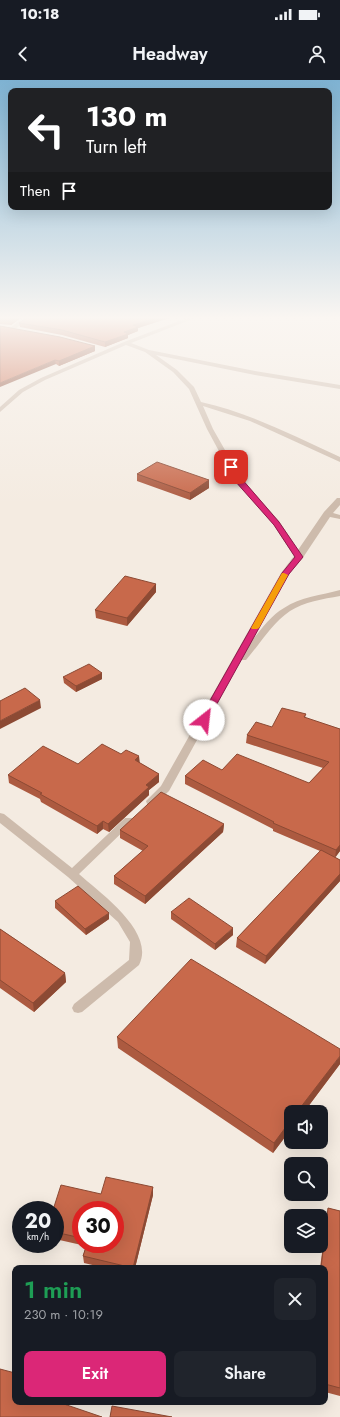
<!DOCTYPE html>
<html lang="en">
<head>
<meta charset="utf-8">
<style>
	body { margin:0; font-family:Jost,sans-serif; background:#20242c; color:#f1f3f6; height:100vh; display:flex; flex-direction:column; font-size:15px; white-space:nowrap }
	* { box-sizing:border-box; margin:0 }
	p { font-size:13px; color:#9ea1a6 }
	.icon { flex:none; width:22px; height:22px; fill:none; stroke:currentColor; stroke-width:2; stroke-linecap:round; stroke-linejoin:round }
	.map { position:relative; flex:1; overflow:hidden }
	.details { position:absolute; left:12px; top:1185px; width:316px; height:140px; display:flex; flex-direction:column; background:#171b24; border-radius:8px; box-shadow:0 4px 16px #0002 }
	.details>* { flex:none }
	.guide { position:absolute; left:8px; top:8px; width:324px; height:122px; border-radius:8px; box-shadow:0 4px 16px #0002; background:#202124; color:#fff; overflow:hidden }
	.buttons { position:absolute; left:284px; top:1025px; display:grid; gap:8px }
	.buttons a { display:grid; place-items:center; width:44px; height:44px; border-radius:8px; background:#171b24; box-shadow:0 4px 16px #0002; font-size:20px }
	.speed { position:absolute; left:12px; top:1121px; display:flex; gap:8px; font-size:20px; font-weight:700; text-align:center }
	.speed>* { display:grid; place-content:center; width:52px; height:52px; border-radius:50%; background:#171b24; box-shadow:0 4px 16px #0002; line-height:1 }
	.speed small { font-size:10px; font-weight:400 }
	.speed .limit { border:6px solid #d22; background:#fff; color:#111 }
	.pin { position:absolute; display:grid; place-items:center; width:34px; height:34px; color:#fff; margin:-17px; border-radius:8px; box-shadow:0 2px 6px #0006 }
	.me { position:absolute; width:44px; margin:-22px; rotate:29deg; stroke-linejoin:round; filter:drop-shadow(0 0 3px #0008) }
	.turn { display:flex; align-items:center; gap:14px; height:84px; padding:0 12px; font-size:18px }
	.turn .icon { width:52px; height:52px; stroke-width:2.5 }
	.turn b { display:block; font-size:28px; line-height:34px }
	.then { display:flex; align-items:center; height:38px; padding:0 12px; background:#0003; gap:8px; font-size:15px }
	.round { display:grid; place-items:center; flex:none; width:42px; height:42px; border-radius:8px; background:#20242c }
	.head { display:flex; align-items:center; justify-content:space-between; height:68px; padding:0 12px }
	h1 { font-size:24px; font-weight:600; line-height:30px; color:#1e9e55 }
	.primary-button { display:flex; gap:8px; margin-top:auto; padding:8px 12px }
	.primary-button a { flex:1; height:46px; border-radius:8px; background:#db2777; color:#fff; font-size:16px; font-weight:600; line-height:46px; text-align:center }
	.primary-button a+a { background:#20242c; color:#f1f3f6 }
	.status { display:flex; justify-content:space-between; align-items:center; height:28px; padding:0 20px; background:#171b24; direction:ltr }
	.status svg { height:11px; fill:currentColor }
	header { display:flex; justify-content:space-between; align-items:center; height:52px; padding:0 12px; background:#171b24; font-size:18px; font-weight:600 }
	.map>svg:first-child { display:block }
</style>
</head>
<body>
<div class="status"><b>10:18</b><svg viewBox="0 0 49 12"><path d="M0 12V9h3v3zM5 12V6h3v6zM10 12V3h3v9zM15 12V0h3v12zM26 1h20v11H26zM47 4h2v5h-2z"/></svg></div>
<header><svg class="icon" aria-label="back" viewBox="0 0 24 24"><path d="M15 5l-7 7 7 7"/></svg>Headway<svg class="icon" aria-label="person" viewBox="0 0 24 24"><circle cx="12" cy="8" r="4"/><path d="M4 21q1-7 8-7t8 7"/></svg></header>
<div class="map">
<svg width="340" height="1337" viewBox="0 0 340 1337">
	<rect width="100%" height="100%" fill="#f4ebe1"/>
	<g fill="none" stroke-linecap="round" stroke-linejoin="round">
		<path fill="#cdbbac" fill-rule="evenodd" d="M23,238H29L14,250H10V248Z
			M187,238H195L131,263L149,270L255,291L340,305V309L255,295L156,275L177,290L194,307L201,322C250,333 294,356 340,377V382L250,341L203,326L213,349L241,398L279,441L298,470L324,432L337,418H340V425L333,433L340,435V439L330,437L302,479L289,494L250,563C260,551 270,536 284,528C300,517 322,515 340,510V516C323,519 304,522 290,531C272,543 260,564 246,580H241L169,711C163,716 156,726 147,724L146,721L161,706L281,493L294,476L273,444L234,399L207,349L189,309L173,292L145,272L126,265L45,300L23,312L0,332V327L19,310L41,298L124,262Z
			M0,733L4,734L72,788L125,738H133L134,741L79,794C100,813 156,852 139,885L82,932L78,933L74,932L72,928L74,924L129,880L130,862L118,842L68,797L0,743Z"/>
	</g>
	<path fill="#ac5a40" fill-rule="evenodd" d="M0,238H21L11,245L0,244Z
		M26,238H169L138,248V251L128,255V258L105,267L62,255L20,247L19,243Z
		M0,246L95,266V271L59,286L56,284Z
		M137,394L209,400V408L190,420L137,401Z
		M156,504V512L127,546L96,538L95,530Z
		M102,593V599L76,612L64,603L63,597Z
		M306,634L305,638L340,649V771L335,777L340,780V801L265,884L236,867L237,858L320,771L273,751V749L185,704V696L222,690L309,703L323,688L246,663L247,655L272,647Z
		M140,683L159,694V702L149,710V715L109,752L103,749L97,754L41,722L40,719L9,703L8,695L78,684Z
		M224,744L223,752L145,824L114,804V796L143,771L120,758V750Z
		M55,821L109,839L86,855L55,828Z
		M171,832L233,855L215,870L171,839Z
		M0,849L65,893L66,902L34,932L0,908Z
		M117,957L340,984L304,1032H291V1049L273,1073L118,968Z
		M153,1107V1115L135,1188H105L84,1183L83,1176L86,1166L55,1159V1130L101,1114ZM81,1130L115,1164H81Z
		M328,1128L340,1131V1316L325,1312V1188H320Z"/>
	<path fill="#8c4a34" d="M14,238H21L11,245L10,241Z
		M156,238H169L138,248V251L128,255V258L105,267V262L124,252L133,245Z
		M95,266V271L59,286V281Z
		M55,280L56,284L0,307V303Z
		M209,400V408L190,420V413Z
		M156,504V512L127,546V538Z
		M102,593V599L76,612V606Z
		M40,620L41,628L0,649V641Z
		M139,676L140,684L135,680Z
		M159,694V702L149,710V715L109,752L108,744L146,705Z
		M103,741V749L97,754V746Z
		M224,744L223,752L145,824V816Z
		M340,765V771L335,778L336,770Z
		M340,794V801L265,884L266,876Z
		M109,833V839L86,855L85,849Z
		M233,848V855L215,870V864Z
		M65,893L66,902L34,932L33,923Z
		M340,976V984L304,1032H297Z
		M291,1040V1049L273,1073L274,1063Z
		M153,1107V1115L135,1188H133Z"/>
	<path fill="#c8694b" stroke="#8c4a34" d="M0,238H14L10,241L0,240Z
		M26,238H156L133,245L138,247L124,252L128,254L105,262L62,250L19,243Z
		M0,246L60,257L95,266L59,281L55,280L0,303Z
		M157,382L209,400L190,413L137,394Z
		M125,496L156,504L127,538L95,530Z
		M89,584L102,593L76,606L63,597Z
		M25,608L40,620L0,641V621Z
		M282,628L306,634L304,637L340,649V765L336,770L273,743L274,742L185,696L203,680L222,690L237,674L309,703L329,682L247,655L256,642L272,647Z
		M102,664L121,674L126,670L139,676L135,680L159,694L146,705L149,707L108,744L103,741L97,746L40,714L42,713L8,695L43,666L78,684Z
		M161,712L224,744L145,816L114,796L148,766L120,750Z
		M321,770L340,780V794L266,876L237,858Z
		M78,806L109,833L85,849L55,821Z
		M189,818L233,848L215,864L171,832Z
		M0,849L65,893L33,923L0,900Z
		M191,879L340,969V976L297,1032H291V1040L274,1063L117,957Z
		M106,1097L153,1107L133,1188L83,1176L87,1164H115V1130H81V1158L55,1152V1130H53L61,1105L101,1114Z
		M328,1128L340,1131V1308L325,1304V1188H321Z
		M0,1289L15,1293V1322H58L102,1337H0Z
		M112,1326L172,1337H110Z"/>
	<linearGradient id="sky" x2="0" y2="1"><stop stop-color="#7eb2d2"/><stop offset="0.56" stop-color="#faf6f2"/><stop offset="1" stop-color="#faf6f2" stop-opacity="0"/></linearGradient>
	<rect width="340" height="425" fill="url(#sky)"/>
	<path fill="#db2777" stroke="#8e194d" d="M229,385H233L241,398L279,442L303,477L289,494L208,640L204,643L199,640L282,493L295,477L274,445L235,401L228,387Z"/>
	<path fill="#f59e0b" d="M282,493H284L288,495L259,548L257,549H252L251,548Z"/>
</svg>
<div class="buttons">
<a><svg class="icon" aria-label="sound" viewBox="0 0 24 24"><path d="M4 9h4l5-4v14l-5-4H4zM17 9q2 3 0 6"/></svg></a>
<a><svg class="icon" aria-label="search" viewBox="0 0 24 24"><circle cx="10" cy="10" r="6"/><path d="M15 15l6 6"/></svg></a>
<a><svg class="icon" aria-label="layers" viewBox="0 0 24 24"><path d="M12 4l9 5-9 5-9-5zM3 14l9 5 9-5"/></svg></a>
</div>
<div class="speed"><div>20<small>km/h</small></div><div class="limit">30</div></div>
<div class="pin" style="left:231px;top:387px;background:#d93025"><svg class="icon" aria-label="arrive" viewBox="0 0 24 24"><path d="M6 21V4h12l-3 4 3 4H6"/></svg></div>
<svg class="me" style="left:204px;top:640px" viewBox="-20 -20 40 40"><circle r="19" fill="#fff"/><path d="M0-13L10 11 0 6-10 11z" fill="#db2777"/></svg>
<div class="guide">
<div class="turn"><svg class="icon" aria-label="left" viewBox="0 0 24 24"><path d="M17 20v-9H6M10 6l-5 5 5 5"/></svg><div><b>130 m</b>Turn left</div></div>
<div class="then">Then<svg class="icon" aria-label="arrive" viewBox="0 0 24 24"><path d="M6 21V4h12l-3 4 3 4H6"/></svg></div>
</div>
<section class="details">
<div class="head"><div><h1>1 min</h1><p>230 m · 10:19</p></div><a class="round"><svg class="icon" aria-label="close" viewBox="0 0 24 24"><path d="M6 6l12 12M18 6L6 18"/></svg></a></div>
<div class="primary-button"><a>Exit</a><a>Share</a></div>
</section>
</div>
</body>
</html>
